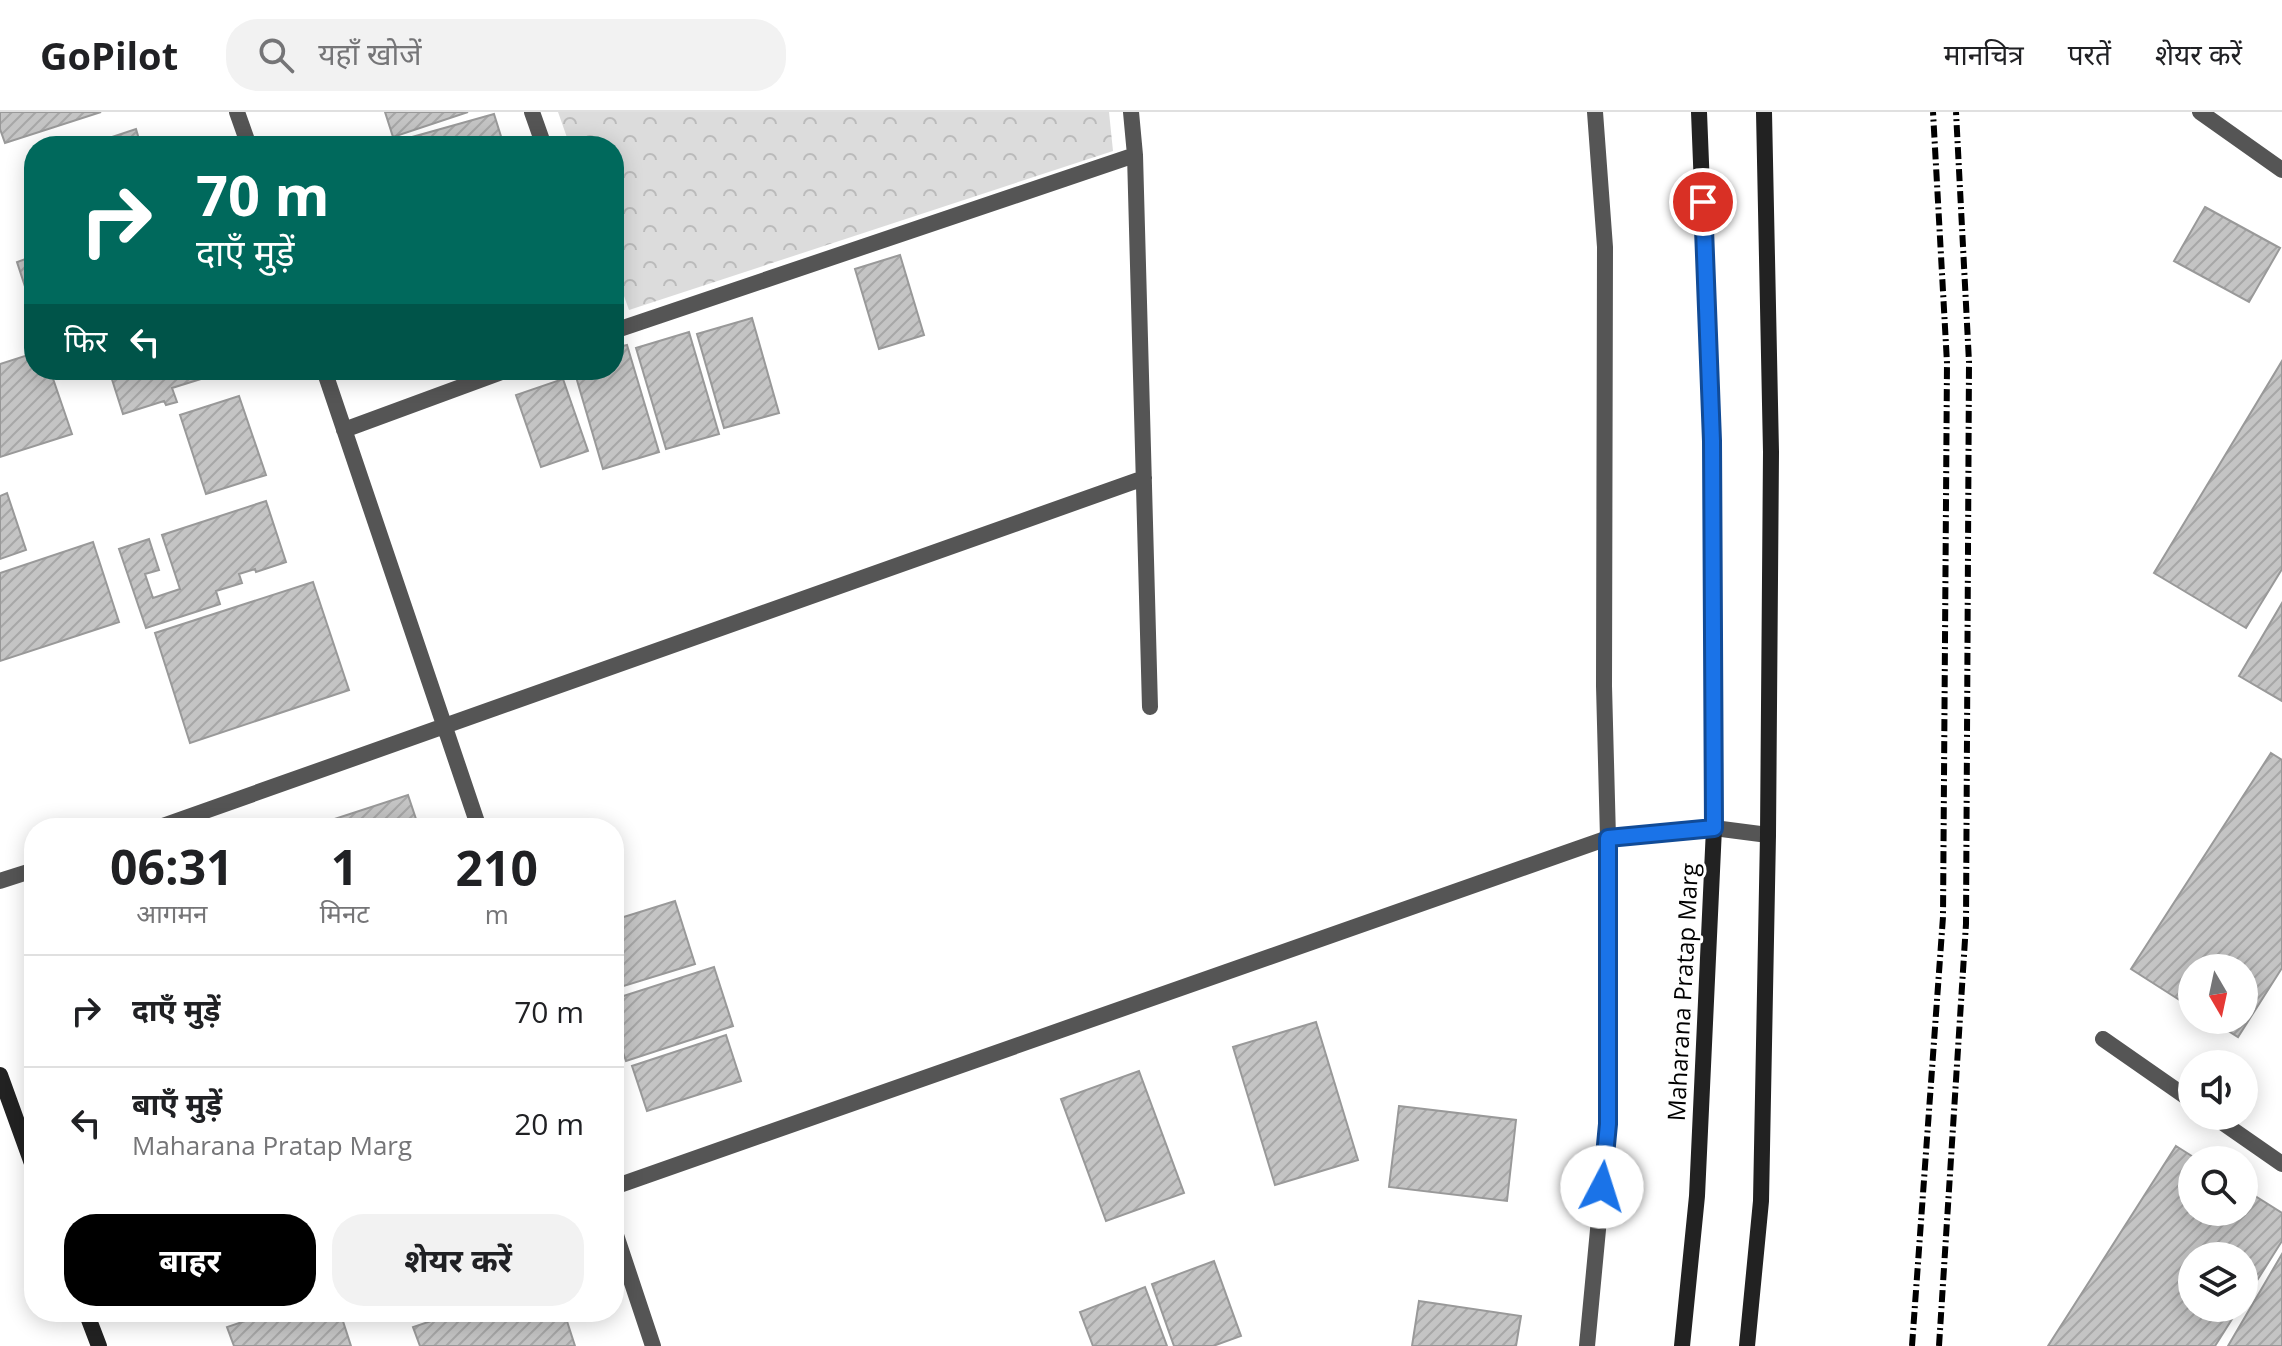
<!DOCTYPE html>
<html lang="hi">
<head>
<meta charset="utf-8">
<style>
	body { margin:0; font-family:"Open Sans","Noto Sans Devanagari",sans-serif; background:#f2f2f2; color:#202124; height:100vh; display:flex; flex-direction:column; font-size:30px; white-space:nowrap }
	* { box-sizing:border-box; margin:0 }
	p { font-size:26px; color:#757577 }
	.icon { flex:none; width:44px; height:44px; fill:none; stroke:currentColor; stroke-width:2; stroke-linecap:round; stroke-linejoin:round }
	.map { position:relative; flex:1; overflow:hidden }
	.drawer { position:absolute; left:24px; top:706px; width:600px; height:504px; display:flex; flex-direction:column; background:#fff; border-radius:32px; box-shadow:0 4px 20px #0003 }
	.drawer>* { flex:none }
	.hud { position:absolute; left:24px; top:24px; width:600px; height:244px; border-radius:32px; box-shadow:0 4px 20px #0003; background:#00695c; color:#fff; overflow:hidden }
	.needle { width:52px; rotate:171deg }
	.fabs { position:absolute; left:2178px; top:842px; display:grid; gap:16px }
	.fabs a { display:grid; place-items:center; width:80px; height:80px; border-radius:50%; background:#fff; box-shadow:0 4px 20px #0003; font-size:40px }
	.pin { position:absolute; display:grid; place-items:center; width:68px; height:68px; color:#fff; margin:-34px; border:4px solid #fff; border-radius:50%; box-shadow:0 2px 8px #0007 }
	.me { position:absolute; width:88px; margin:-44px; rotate:5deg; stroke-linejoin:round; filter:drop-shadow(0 0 6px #0008) }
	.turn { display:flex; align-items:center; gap:28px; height:168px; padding:0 40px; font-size:36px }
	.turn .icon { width:104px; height:104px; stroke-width:2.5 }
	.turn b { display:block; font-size:56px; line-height:68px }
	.then { display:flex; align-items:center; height:76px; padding:0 40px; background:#0003; gap:16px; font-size:30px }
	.eta { display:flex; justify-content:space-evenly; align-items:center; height:136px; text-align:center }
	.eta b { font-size:48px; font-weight:700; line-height:56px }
	.button { display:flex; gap:16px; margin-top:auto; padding:16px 40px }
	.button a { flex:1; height:92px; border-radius:32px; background:#000; color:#fff; font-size:32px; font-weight:700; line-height:92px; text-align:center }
	.button a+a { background:#f2f2f2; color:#202124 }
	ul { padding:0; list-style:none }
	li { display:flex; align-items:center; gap:24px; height:112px; padding:0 40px; border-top:2px solid #e0e0e0 }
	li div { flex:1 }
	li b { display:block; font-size:30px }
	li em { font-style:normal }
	header { display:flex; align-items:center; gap:48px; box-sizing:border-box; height:112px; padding:0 40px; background:#fff; border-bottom:2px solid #e0e0e0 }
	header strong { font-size:38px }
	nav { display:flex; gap:44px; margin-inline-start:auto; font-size:28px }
	.search { width:560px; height:72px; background:#f2f2f2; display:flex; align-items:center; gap:20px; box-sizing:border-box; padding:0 28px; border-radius:32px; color:#757577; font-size:30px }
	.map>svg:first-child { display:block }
</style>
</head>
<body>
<header>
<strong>GoPilot</strong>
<div class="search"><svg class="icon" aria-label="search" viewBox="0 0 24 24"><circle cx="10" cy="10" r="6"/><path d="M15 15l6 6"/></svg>यहाँ खोजें</div>
<nav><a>मानचित्र</a><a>परतें</a><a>शेयर करें</a></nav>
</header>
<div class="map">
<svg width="2282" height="1234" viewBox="0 0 2282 1234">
	<defs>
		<pattern id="park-crowns" width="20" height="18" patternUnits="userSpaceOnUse" patternTransform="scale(2)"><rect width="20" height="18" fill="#dcdcdc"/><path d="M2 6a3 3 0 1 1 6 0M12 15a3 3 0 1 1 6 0" fill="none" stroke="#bbb"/></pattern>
		<pattern id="building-hatch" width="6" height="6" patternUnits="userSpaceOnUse" patternTransform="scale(2)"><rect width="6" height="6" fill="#c4c4c4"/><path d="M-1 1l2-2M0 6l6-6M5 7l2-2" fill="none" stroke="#a7a7a7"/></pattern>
	</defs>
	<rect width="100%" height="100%" fill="#fff"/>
	<path fill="url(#park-crowns)" d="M558,0H1109L1113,39L629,198L614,156V34H570Z"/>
	<path fill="url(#building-hatch)" stroke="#999" stroke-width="2" d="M0,0H101L5,31L0,17Z
		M385,0H468L393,25Z
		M494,2L504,34H400L398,29Z
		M136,17L141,34H85Z
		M2205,95L2280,136L2249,190L2174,149Z
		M900,143L924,223L879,237L855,157Z
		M34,144V202L17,150Z
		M752,206L779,301L724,316L697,222Z
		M689,220L719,322L666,337L636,236Z
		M627,233L659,340L603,357L574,258H614V236Z
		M34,241V258H50L72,322L0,345V252Z
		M2282,249V457L2246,516L2154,461Z
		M109,258H219L220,261L172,276L177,290L166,293L164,289L123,302Z
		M563,267L588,339L541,355L516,283Z
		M239,284L266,363L206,382L180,303Z
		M7,381L26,438L0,447V384Z
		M266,389L286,450L256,460L255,457L239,462L242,471L216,479L220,492L146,516L119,437L149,427L159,458L145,462L153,486L180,477L162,423Z
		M93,430L119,510L0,549V461Z
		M313,470L349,578L190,631L155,521Z
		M2282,491V589L2239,564Z
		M2271,641L2282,648V856L2238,925L2211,908H2244V856H2192V896L2131,857Z
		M408,683L419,716H307Z
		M675,789L695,852L614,877V808Z
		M714,855L733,914L626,949L614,914V887Z
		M1316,910L1358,1048L1275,1073L1233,935Z
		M726,923L741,969L647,999L632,954Z
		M1139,959L1184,1081L1106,1109L1061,987Z
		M1399,994L1516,1008L1507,1089L1389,1075Z
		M2176,1034L2198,1048H2192V1100H2244V1077L2282,1101V1129L2244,1189V1144H2192V1196H2239L2215,1234H2048Z
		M2282,1142V1234H2228Z
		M1214,1149L1241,1224L1213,1234H1174L1152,1172Z
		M1145,1175L1167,1234H1093L1080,1200Z
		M1419,1189L1521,1204L1516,1234H1412Z
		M272,1200H340L351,1234H234L227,1215Z
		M458,1200H564L575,1234H420L413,1215Z"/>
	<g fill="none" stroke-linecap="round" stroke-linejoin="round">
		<path stroke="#555" stroke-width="16" d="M2200,0L2282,58
			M2103,927L2192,989
			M2213,1004L2282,1052"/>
		<path stroke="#555" stroke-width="16" d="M237,0L249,34
			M532,0L544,34
			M1131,0L1135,43L1150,595
			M614,219L1135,43
			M324,258L479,716
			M344,318L507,258
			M157,716L1144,366
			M0,769L34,758
			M614,1075L1608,726L1714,716L1768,723
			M614,1117L653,1234
			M1587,1234L1608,1012V726L1604,574L1605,135L1595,0"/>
		<path stroke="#222" stroke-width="16" d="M0,963L34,1057
			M86,1200L99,1234
			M1682,1234L1697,1084L1714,716L1712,329L1699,0
			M1747,1234L1761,1089L1768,723L1771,340L1764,0"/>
		<path stroke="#000" stroke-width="6" stroke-dasharray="12 4 2 4" stroke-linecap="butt" d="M1912,1234L1943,805L1947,251L1933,0
			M1939,1234L1966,812L1969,250L1956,0"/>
	</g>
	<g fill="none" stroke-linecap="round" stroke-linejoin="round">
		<defs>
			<path id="route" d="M1602,1075L1608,1012V726L1714,716L1712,329L1703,90"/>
		</defs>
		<use href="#route" stroke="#114b97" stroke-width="20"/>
		<use href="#route" stroke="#1a73e8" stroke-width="14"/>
	</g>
	<g text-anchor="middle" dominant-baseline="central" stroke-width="6" stroke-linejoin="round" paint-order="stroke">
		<g font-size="24" fill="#000" stroke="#fff">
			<text transform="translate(1682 880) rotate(-87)">Maharana Pratap Marg</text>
		</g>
	</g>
</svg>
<div class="fabs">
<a><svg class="needle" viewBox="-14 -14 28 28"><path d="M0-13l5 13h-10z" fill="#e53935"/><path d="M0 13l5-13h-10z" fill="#757577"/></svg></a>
<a><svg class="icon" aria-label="sound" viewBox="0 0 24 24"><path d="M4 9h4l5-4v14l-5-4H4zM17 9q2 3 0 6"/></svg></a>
<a><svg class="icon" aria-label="search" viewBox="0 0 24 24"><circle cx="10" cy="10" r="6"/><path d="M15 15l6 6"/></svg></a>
<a><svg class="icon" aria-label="layers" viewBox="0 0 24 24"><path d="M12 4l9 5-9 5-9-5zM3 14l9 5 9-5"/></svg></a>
</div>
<div class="pin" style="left:1703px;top:90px;background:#d93025"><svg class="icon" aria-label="arrive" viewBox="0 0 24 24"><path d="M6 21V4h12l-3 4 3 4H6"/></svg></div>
<svg class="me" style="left:1602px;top:1075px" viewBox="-20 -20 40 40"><circle r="19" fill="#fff"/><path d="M0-13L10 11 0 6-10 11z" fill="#1a73e8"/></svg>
<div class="hud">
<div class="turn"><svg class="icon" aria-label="right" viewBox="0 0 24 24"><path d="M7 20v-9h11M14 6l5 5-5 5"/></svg><div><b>70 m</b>दाएँ मुड़ें</div></div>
<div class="then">फिर<svg class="icon" aria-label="left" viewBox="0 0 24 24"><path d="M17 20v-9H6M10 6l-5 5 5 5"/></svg></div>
</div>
<section class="drawer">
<div class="eta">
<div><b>06:31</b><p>आगमन</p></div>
<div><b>1</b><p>मिनट</p></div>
<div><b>210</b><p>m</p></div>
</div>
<ul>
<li><svg class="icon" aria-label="right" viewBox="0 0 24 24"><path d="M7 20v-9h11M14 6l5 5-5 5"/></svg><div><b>दाएँ मुड़ें</b></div><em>70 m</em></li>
<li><svg class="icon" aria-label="left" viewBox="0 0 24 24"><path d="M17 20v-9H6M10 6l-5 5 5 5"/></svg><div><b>बाएँ मुड़ें</b><p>Maharana Pratap Marg</p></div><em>20 m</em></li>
</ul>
<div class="button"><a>बाहर</a><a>शेयर करें</a></div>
</section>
</div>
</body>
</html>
